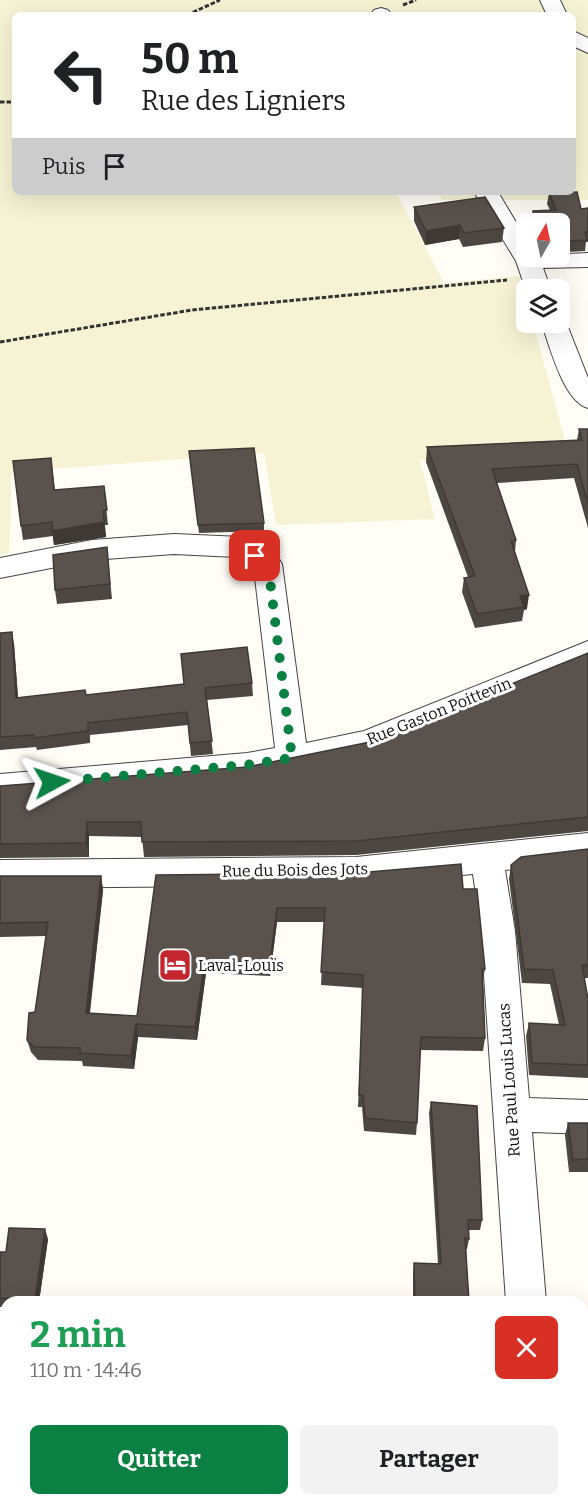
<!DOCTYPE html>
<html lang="fr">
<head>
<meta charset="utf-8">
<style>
	body { margin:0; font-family:Bitter,serif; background:#f2f2f2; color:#202124; height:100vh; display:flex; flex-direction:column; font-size:22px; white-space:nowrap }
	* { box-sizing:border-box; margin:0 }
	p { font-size:20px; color:#757577 }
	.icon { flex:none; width:33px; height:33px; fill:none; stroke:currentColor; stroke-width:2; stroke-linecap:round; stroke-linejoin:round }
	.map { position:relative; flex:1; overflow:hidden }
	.panel { position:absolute; left:0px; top:1296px; width:588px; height:210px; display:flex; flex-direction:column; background:#fff; border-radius:18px 18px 0 0; box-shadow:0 6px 24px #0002 }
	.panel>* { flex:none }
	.guide { position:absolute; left:12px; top:12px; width:564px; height:183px; border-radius:9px; box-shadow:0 6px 24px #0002; background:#fff; color:#202124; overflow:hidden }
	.needle { width:39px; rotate:9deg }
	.tools { position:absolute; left:516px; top:213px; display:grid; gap:12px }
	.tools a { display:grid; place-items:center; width:54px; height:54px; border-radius:9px; background:#fff; box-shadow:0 6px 24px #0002; font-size:30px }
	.pin { position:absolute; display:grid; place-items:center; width:51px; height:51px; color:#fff; margin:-26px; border-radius:12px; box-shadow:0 3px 9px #0006 }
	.me { position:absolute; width:66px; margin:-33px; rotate:85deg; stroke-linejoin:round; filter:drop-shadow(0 0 4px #0008) }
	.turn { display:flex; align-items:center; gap:21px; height:126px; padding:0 30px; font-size:27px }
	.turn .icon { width:78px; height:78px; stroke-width:2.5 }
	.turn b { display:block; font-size:42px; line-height:51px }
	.then { display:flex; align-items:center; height:57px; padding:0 30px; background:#0003; gap:12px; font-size:22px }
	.round { display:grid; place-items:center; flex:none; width:63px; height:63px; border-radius:9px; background:#f2f2f2 }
	.summary { display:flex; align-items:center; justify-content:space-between; height:102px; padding:0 30px }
	h1 { font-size:36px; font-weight:700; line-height:45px; color:#1e9e55 }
	.cta { display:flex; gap:12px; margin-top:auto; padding:12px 30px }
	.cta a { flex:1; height:69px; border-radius:9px; background:#0b8043; color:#fff; font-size:24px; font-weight:700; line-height:69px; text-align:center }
	.cta a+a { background:#f2f2f2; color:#202124 }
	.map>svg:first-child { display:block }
</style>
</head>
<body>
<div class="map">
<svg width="588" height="1506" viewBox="0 0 588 1506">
	<rect width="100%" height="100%" fill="#fffdf5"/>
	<path fill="#f6f3d4" d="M0,0H588V200H442L437,192H573V15H15V192H396L444,283L520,276L526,299V322L533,323L566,444L420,460L435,519L276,525L264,453L12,472L9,553L0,555Z"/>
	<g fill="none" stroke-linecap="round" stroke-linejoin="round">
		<defs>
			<path id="street" d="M540,0H560L567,15H547Z
				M381,8L388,10L392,15L371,14L374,10Z
				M573,31L588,38V53L573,46Z
				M474,192H498L526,239V256L588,253V267L543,268L551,290H526L516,261Z
				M560,316L566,322L588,378V408C563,401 550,346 541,322H560Z
				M174,534L242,537C257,541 275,551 282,564L306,743L364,731L588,641V664L369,754L247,779L0,800V774L247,753L275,748L254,569L236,557L174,554L92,560L0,578V558L92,540Z
				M588,833V861L505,870L515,931L529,1098L588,1100V1134L532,1132L546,1302H506L481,931L473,874L356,885L0,888V860L356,857Z
				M521,1500H563V1506H521Z"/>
		</defs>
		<use href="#street" stroke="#444" stroke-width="2"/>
		<path stroke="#333" stroke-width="3" stroke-dasharray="4.5 2" stroke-linecap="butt" d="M403,5L416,0
			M187,15L220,0
			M0,102H15
			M0,342L192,310L507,280"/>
		<use href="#street" fill="#fff" fill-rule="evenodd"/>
	</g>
	<path fill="#4d4742" d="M549,193L581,209L588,208V242H586L585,251L568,252L564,242H560V224H532L533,211L550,210L547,204Z
		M414,207L504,228L502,242L463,247L459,239L425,245L414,221Z
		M579,429H588V528L574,478L497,483L516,540L515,552L527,609L524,610L522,621L475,628L462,592L464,578L468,577L426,462L427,447L577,440Z
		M189,451L264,523V531L199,533Z
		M51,458L55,490L104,486L108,525H105L106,537L54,545L53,536L23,540L21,526Z
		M107,547L112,599L57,604L55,590Z
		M0,633L14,644L18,698L86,695L252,683L253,696L207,700L213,754L191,756L188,725L90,735V743L37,750L36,747L0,750Z
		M588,653V831L356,855L144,857L142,837L89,836V857L0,858V786L247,767L370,742L432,722Z
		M588,849V978H584L588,999V1078L529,1075L526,1036L529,1023L559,1025L550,984L522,983L509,879L511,865Z
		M156,875L463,889L485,969L483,980L485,1038L483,1051L420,1050L417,1123L416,1135L364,1131L362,1107H358L363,988L321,985L324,922H277L270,976L206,973L197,1040L138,1037L134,1069L83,1066L82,1061L38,1060L31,1052L27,1040L35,1012L46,936L0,937V876H101L103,890L90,1013L137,1016Z
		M431,1102L482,1220L480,1230H469V1239L467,1249H466L469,1302H413V1273L414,1263L438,1264L429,1113Z
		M568,1123H588V1172H569L565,1135Z
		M48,1239L39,1302H6V1307H0V1252H6Z
		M416,1500H493V1506H416Z"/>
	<path fill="#3f3936" d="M460,225L459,239L425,245L426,231Z
		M103,511L106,537L54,545L52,531Z
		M529,595L527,609L524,610V607L520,596Z
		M12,632L14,644L19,710L16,698Z
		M87,822L89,836V857L86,843Z
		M101,876L103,890L88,1026L86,1013Z
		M277,908V922L270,976V963Z
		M205,960L206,973L197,1040L195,1027Z
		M136,1024L138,1037L134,1069L131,1056Z
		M45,1229L48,1239L39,1302H36L35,1300Z"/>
	<path fill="#5a524d" stroke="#3f3936" stroke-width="1.5" d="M577,192L581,209L588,208V232H585L587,240L569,241L565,231H560V224H534L533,211L556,210L549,193Z
		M485,197L504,228L464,233L460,225L426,231L414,207Z
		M579,429H588V504L577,464L492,469L516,540L511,541L529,595L520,596L524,607L477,614L464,578L475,576L427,447L582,440Z
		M254,448L264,523L198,525L189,451Z
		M51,458L54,490L104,486L107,510L103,511L104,522L52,531V522L21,526L13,461Z
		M107,547L110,584L55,590L53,555Z
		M12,632L16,698L85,690L86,695L184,684L181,654L247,647L252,683L205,688L212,741L190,743L187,712L88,723V731L34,738V735L0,737V633Z
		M588,653V817L357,841L142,842L141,822H87L86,843L0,844V786L247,767L370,742L396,731L432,722L474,699Z
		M588,849V965H582L588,999V1065L532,1063L529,1023L565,1025L553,970L524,969L511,865L521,857Z
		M461,864L463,889H477L485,969H482L485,1038L421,1037L417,1123L365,1118L363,1095H359L363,975L321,972L325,908H277L270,963L205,960L195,1027L136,1024L131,1056L80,1053V1048L34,1047L27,1040L29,1013L35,1012L48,922L0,923V876H101L86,1013L137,1016L156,875L357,873Z
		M431,1102L477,1106L482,1220H468L469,1239L465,1238L469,1302H415L414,1263L441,1264Z
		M568,1123H588V1159L573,1160Z
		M9,1228L45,1229L35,1300L0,1298V1252H6Z
		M418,1500H493V1506H418Z"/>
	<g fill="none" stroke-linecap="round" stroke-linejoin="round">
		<path stroke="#0b8043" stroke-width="10" stroke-dasharray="0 18" d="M52,782L246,765L292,758L268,564L255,556"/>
	</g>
	<defs>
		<symbol id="hotel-square" viewBox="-11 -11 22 22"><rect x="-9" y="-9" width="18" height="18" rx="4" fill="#c4262e" stroke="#fff"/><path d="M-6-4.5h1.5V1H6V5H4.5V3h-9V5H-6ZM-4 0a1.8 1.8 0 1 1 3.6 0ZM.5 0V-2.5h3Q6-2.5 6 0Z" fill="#fff"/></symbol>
	</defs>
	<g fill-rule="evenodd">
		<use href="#hotel-square" x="156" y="946" width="38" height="38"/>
	</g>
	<g text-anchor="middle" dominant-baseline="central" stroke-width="6" stroke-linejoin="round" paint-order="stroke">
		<g font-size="16" fill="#111" stroke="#fff">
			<text transform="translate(439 711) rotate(-22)">Rue Gaston Poittevin</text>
			<text transform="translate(295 870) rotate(-1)">Rue du Bois des Jots</text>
			<text transform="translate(509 1080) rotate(-94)">Rue Paul Louis Lucas</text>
		</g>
		<g font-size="16" fill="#111" stroke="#fff" text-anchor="start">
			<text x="198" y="965">Laval-Louïs</text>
		</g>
	</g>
</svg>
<div class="tools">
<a><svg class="needle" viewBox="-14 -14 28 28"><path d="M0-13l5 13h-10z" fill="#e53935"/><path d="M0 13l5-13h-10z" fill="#757577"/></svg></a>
<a><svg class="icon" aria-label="layers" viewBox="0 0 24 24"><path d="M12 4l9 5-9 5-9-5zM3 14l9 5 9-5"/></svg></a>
</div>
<div class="pin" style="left:255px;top:556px;background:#d93025"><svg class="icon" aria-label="arrive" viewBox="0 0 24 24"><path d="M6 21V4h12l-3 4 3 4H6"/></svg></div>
<svg class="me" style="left:52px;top:782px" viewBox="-20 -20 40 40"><path d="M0-17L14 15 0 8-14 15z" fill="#0b8043" stroke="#fff" stroke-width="4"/></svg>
<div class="guide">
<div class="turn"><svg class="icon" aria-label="left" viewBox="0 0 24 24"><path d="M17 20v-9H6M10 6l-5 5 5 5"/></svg><div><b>50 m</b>Rue des Ligniers</div></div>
<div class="then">Puis<svg class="icon" aria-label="arrive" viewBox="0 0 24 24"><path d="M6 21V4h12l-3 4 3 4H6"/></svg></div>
</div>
<section class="panel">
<div class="summary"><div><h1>2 min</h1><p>110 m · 14:46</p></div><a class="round" style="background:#d93025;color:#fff"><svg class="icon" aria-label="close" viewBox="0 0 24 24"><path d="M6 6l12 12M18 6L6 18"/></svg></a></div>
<div class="cta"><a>Quitter</a><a>Partager</a></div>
</section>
</div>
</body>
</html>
